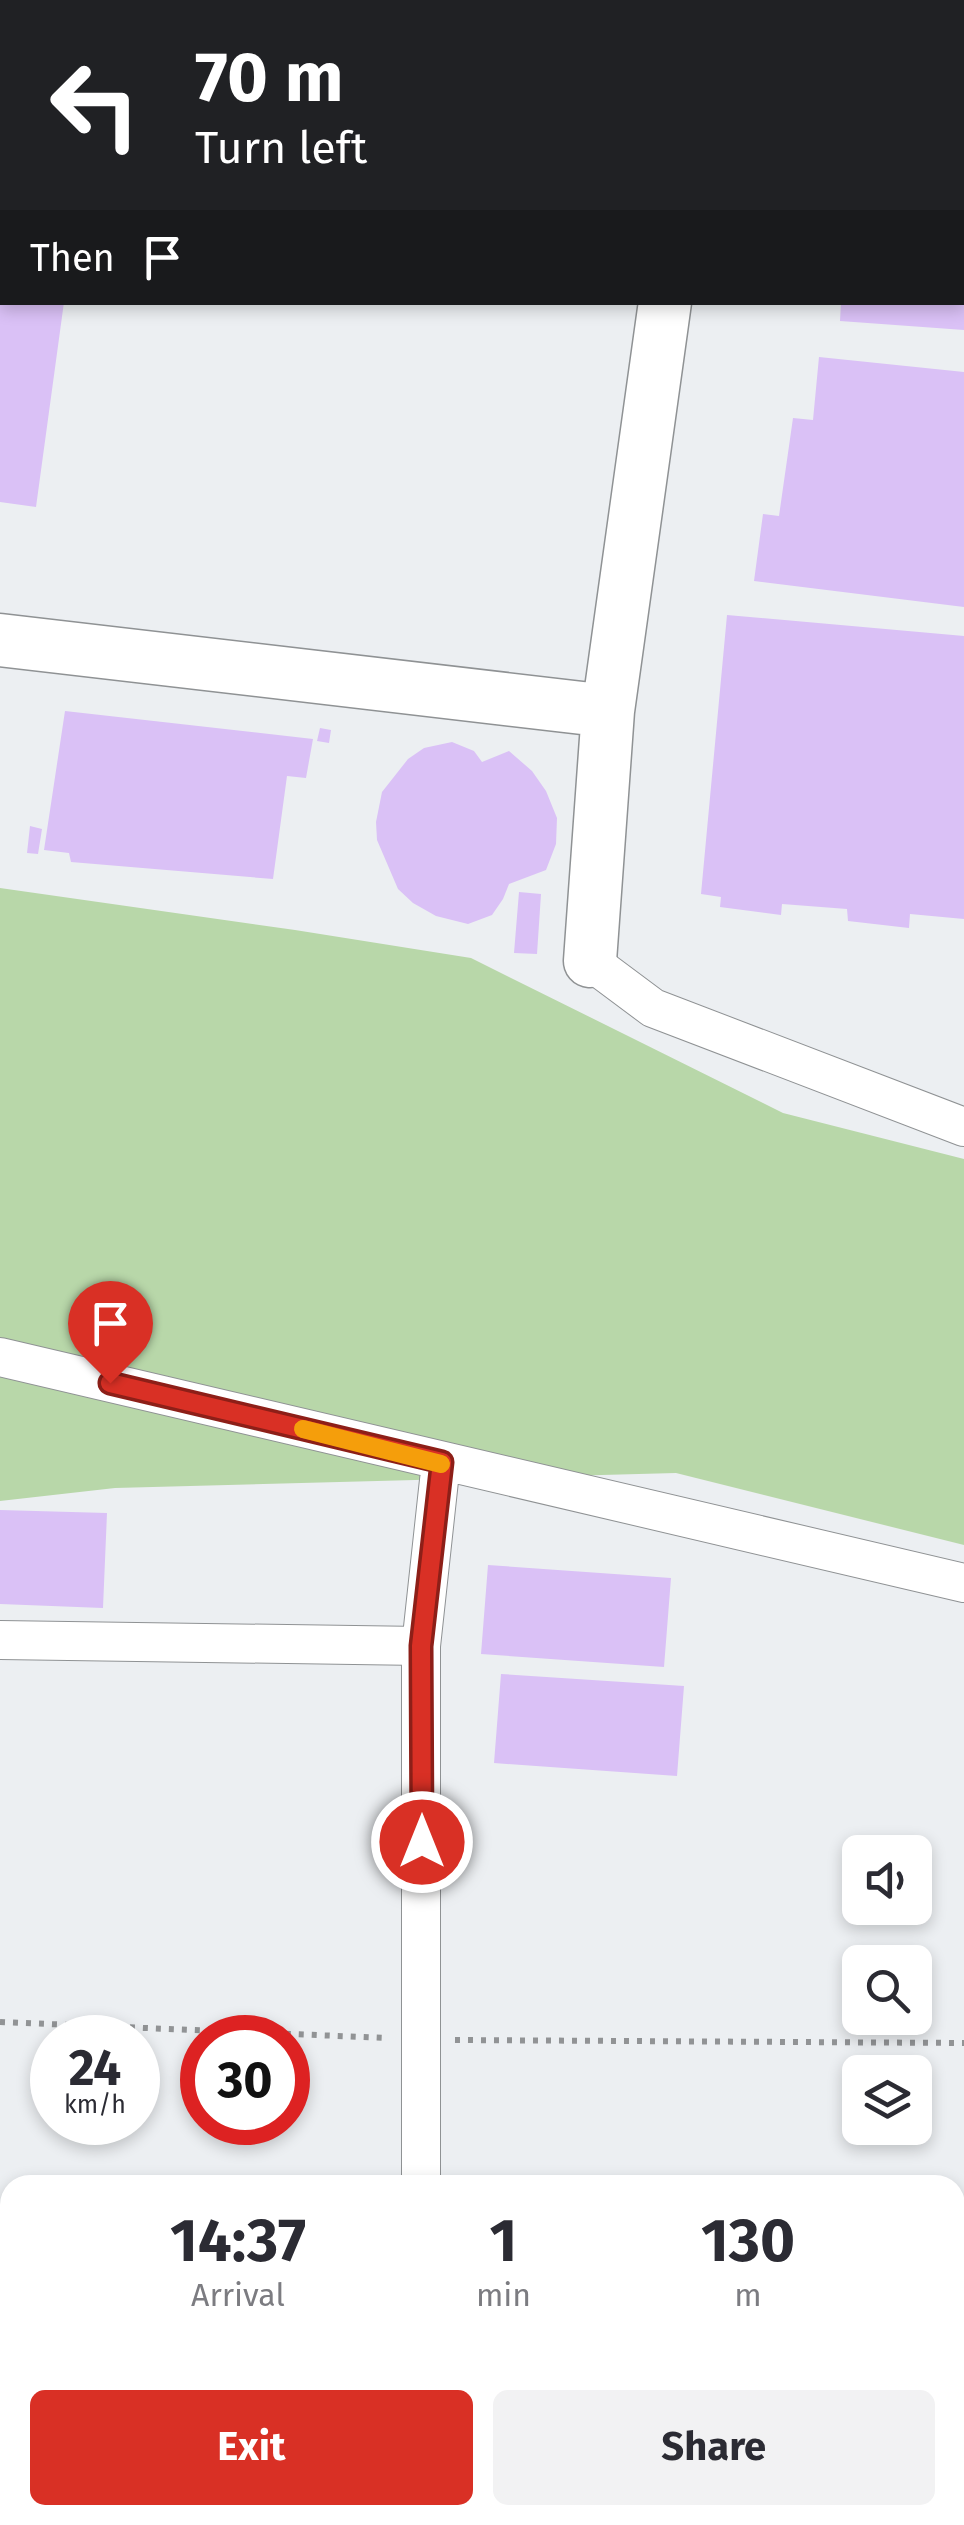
<!DOCTYPE html>
<html lang="en">
<head>
<meta charset="utf-8">
<style>
	body { margin:0; font-family:"Fira Sans",sans-serif; background:#f2f2f3; color:#2b2b33; height:100vh; display:flex; flex-direction:column; font-size:38px; white-space:nowrap }
	* { box-sizing:border-box; margin:0 }
	p { font-size:32px; color:#7c7c81 }
	.icon { flex:none; width:55px; height:55px; fill:none; stroke:currentColor; stroke-width:2; stroke-linecap:round; stroke-linejoin:round }
	.map { position:relative; flex:1; overflow:hidden }
	.details { position:absolute; left:0px; top:2175px; width:965px; height:350px; display:flex; flex-direction:column; background:#fff; border-radius:30px 30px 0 0; box-shadow:0 5px 15px #0003 }
	.details>* { flex:none }
	.banner { position:absolute; left:0px; top:0px; width:965px; height:305px; box-shadow:0 5px 15px #0003; background:#202124; color:#fff; overflow:hidden }
	.tools { position:absolute; left:842px; top:1835px; display:grid; gap:20px }
	.tools a { display:grid; place-items:center; width:90px; height:90px; border-radius:15px; background:#fff; box-shadow:0 5px 15px #0003; font-size:50px }
	.speed { position:absolute; left:30px; top:2015px; display:flex; gap:20px; font-size:50px; font-weight:700; text-align:center }
	.speed>* { display:grid; place-content:center; width:130px; height:130px; border-radius:50%; background:#fff; box-shadow:0 5px 15px #0003; line-height:1 }
	.speed small { font-size:25px; font-weight:400 }
	.speed .limit { border:15px solid #d22; background:#fff; color:#111 }
	.pin { position:absolute; display:grid; place-items:center; width:85px; height:85px; color:#fff; margin:-102px -42px; border-radius:50% 50% 50% 0; rotate:-45deg; box-shadow:0 0 10px #0007 }
	.pin .icon { rotate:45deg }
	.me { position:absolute; width:110px; margin:-55px; rotate:0deg; stroke-linejoin:round; filter:drop-shadow(0 0 8px #0008) }
	.turn { display:flex; align-items:center; gap:35px; height:210px; padding:0 30px; font-size:45px }
	.turn .icon { width:130px; height:130px; stroke-width:2.5 }
	.turn b { display:block; font-size:70px; line-height:85px }
	.then { display:flex; align-items:center; height:95px; padding:0 30px; background:#0003; gap:20px; font-size:38px }
	.eta { display:flex; justify-content:space-evenly; align-items:center; height:170px; text-align:center }
	.eta b { font-size:60px; font-weight:700; line-height:70px }
	.button { display:flex; gap:20px; margin-top:auto; padding:20px 30px }
	.button a { flex:1; height:115px; border-radius:15px; background:#d93025; color:#fff; font-size:40px; font-weight:700; line-height:115px; text-align:center }
	.button a+a { background:#f2f2f3; color:#2b2b33 }
	.map>svg:first-child { display:block }
</style>
</head>
<body>
<div class="map">
<svg width="964" height="2525" viewBox="0 0 964 2525">
	<rect width="100%" height="100%" fill="#eceff2"/>
	<path fill="#b8d7a9" d="M0,888L295,930L471,958L783,1113L964,1159V1545L676,1473L115,1488L0,1501Z"/>
	<path fill="#dac1f6" d="M0,302H64L36,507L0,502Z
		M841,302H964V330L840,321Z
		M819,357L964,372V607L754,581L763,514L779,516L793,418L813,420Z
		M727,615L964,636V919L910,914L909,928L848,921L847,909L782,904L781,915L720,907L721,897L701,894Z
		M65,711L313,739L306,778L287,776L273,879L71,862L69,853L44,850Z
		M320,728L331,730L329,743L317,741Z
		M452,742L474,751L482,762L509,751L532,771L546,791L557,818L556,844L546,870L509,884L503,899L492,915L468,924L436,916L413,903L398,889L377,840L376,822L382,792L408,759L424,748Z
		M30,826L42,829L38,854L27,853Z
		M519,892L541,894L537,954L514,953Z
		M0,1510L107,1513L103,1608L0,1604Z
		M488,1565L671,1578L664,1667L481,1654Z
		M501,1674L684,1686L677,1776L494,1763Z"/>
	<g fill="none" stroke-linecap="round" stroke-linejoin="round">
		<defs>
			<path id="street" d="M590,961L653,1008L964,1127
				M0,1357L964,1583
				M0,1640L421,1646
				M421,2185V1646L441,1462
				M416,2525V2515"/>
			<path id="secondary" d="M707,2V0
				M0,640L608,711
				M590,961L608,711L665,302
				M0,2485H10
				M955,2496H964"/>
		</defs>
		<use href="#street" stroke="#8f9294" stroke-width="40"/>
		<use href="#secondary" stroke="#8f9294" stroke-width="55"/>
		<path stroke="#919395" stroke-width="6" stroke-dasharray="5 8" stroke-linecap="butt" d="M0,2022L388,2038
			M455,2040L964,2043"/>
		<use href="#street" stroke="#fff" stroke-width="38"/>
		<use href="#secondary" stroke="#fff" stroke-width="52"/>
	</g>
	<g fill="none" stroke-linecap="round" stroke-linejoin="round">
		<defs>
			<path id="route" d="M110,1383L442,1462L421,1646L422,1842"/>
		</defs>
		<use href="#route" stroke="#8d1f18" stroke-width="25"/>
		<use href="#route" stroke="#d93025" stroke-width="18"/>
		<path stroke="#f59e0b" stroke-width="18" d="M303,1429L441,1464"/>
	</g>
</svg>
<div class="tools">
<a><svg class="icon" aria-label="sound" viewBox="0 0 24 24"><path d="M4 9h4l5-4v14l-5-4H4zM17 9q2 3 0 6"/></svg></a>
<a><svg class="icon" aria-label="search" viewBox="0 0 24 24"><circle cx="10" cy="10" r="6"/><path d="M15 15l6 6"/></svg></a>
<a><svg class="icon" aria-label="layers" viewBox="0 0 24 24"><path d="M12 4l9 5-9 5-9-5zM3 14l9 5 9-5"/></svg></a>
</div>
<div class="speed"><div>24<small>km/h</small></div><div class="limit">30</div></div>
<div class="pin" style="left:110px;top:1383px;background:#d93025"><svg class="icon" aria-label="arrive" viewBox="0 0 24 24"><path d="M6 21V4h12l-3 4 3 4H6"/></svg></div>
<svg class="me" style="left:422px;top:1842px" viewBox="-20 -20 40 40"><circle r="17" fill="#d93025" stroke="#fff" stroke-width="3"/><path d="M0-11L8 9 0 5-8 9z" fill="#fff"/></svg>
<div class="banner">
<div class="turn"><svg class="icon" aria-label="left" viewBox="0 0 24 24"><path d="M17 20v-9H6M10 6l-5 5 5 5"/></svg><div><b>70 m</b>Turn left</div></div>
<div class="then">Then<svg class="icon" aria-label="arrive" viewBox="0 0 24 24"><path d="M6 21V4h12l-3 4 3 4H6"/></svg></div>
</div>
<section class="details">
<div class="eta">
<div><b>14:37</b><p>Arrival</p></div>
<div><b>1</b><p>min</p></div>
<div><b>130</b><p>m</p></div>
</div>
<div class="button"><a>Exit</a><a>Share</a></div>
</section>
</div>
</body>
</html>
